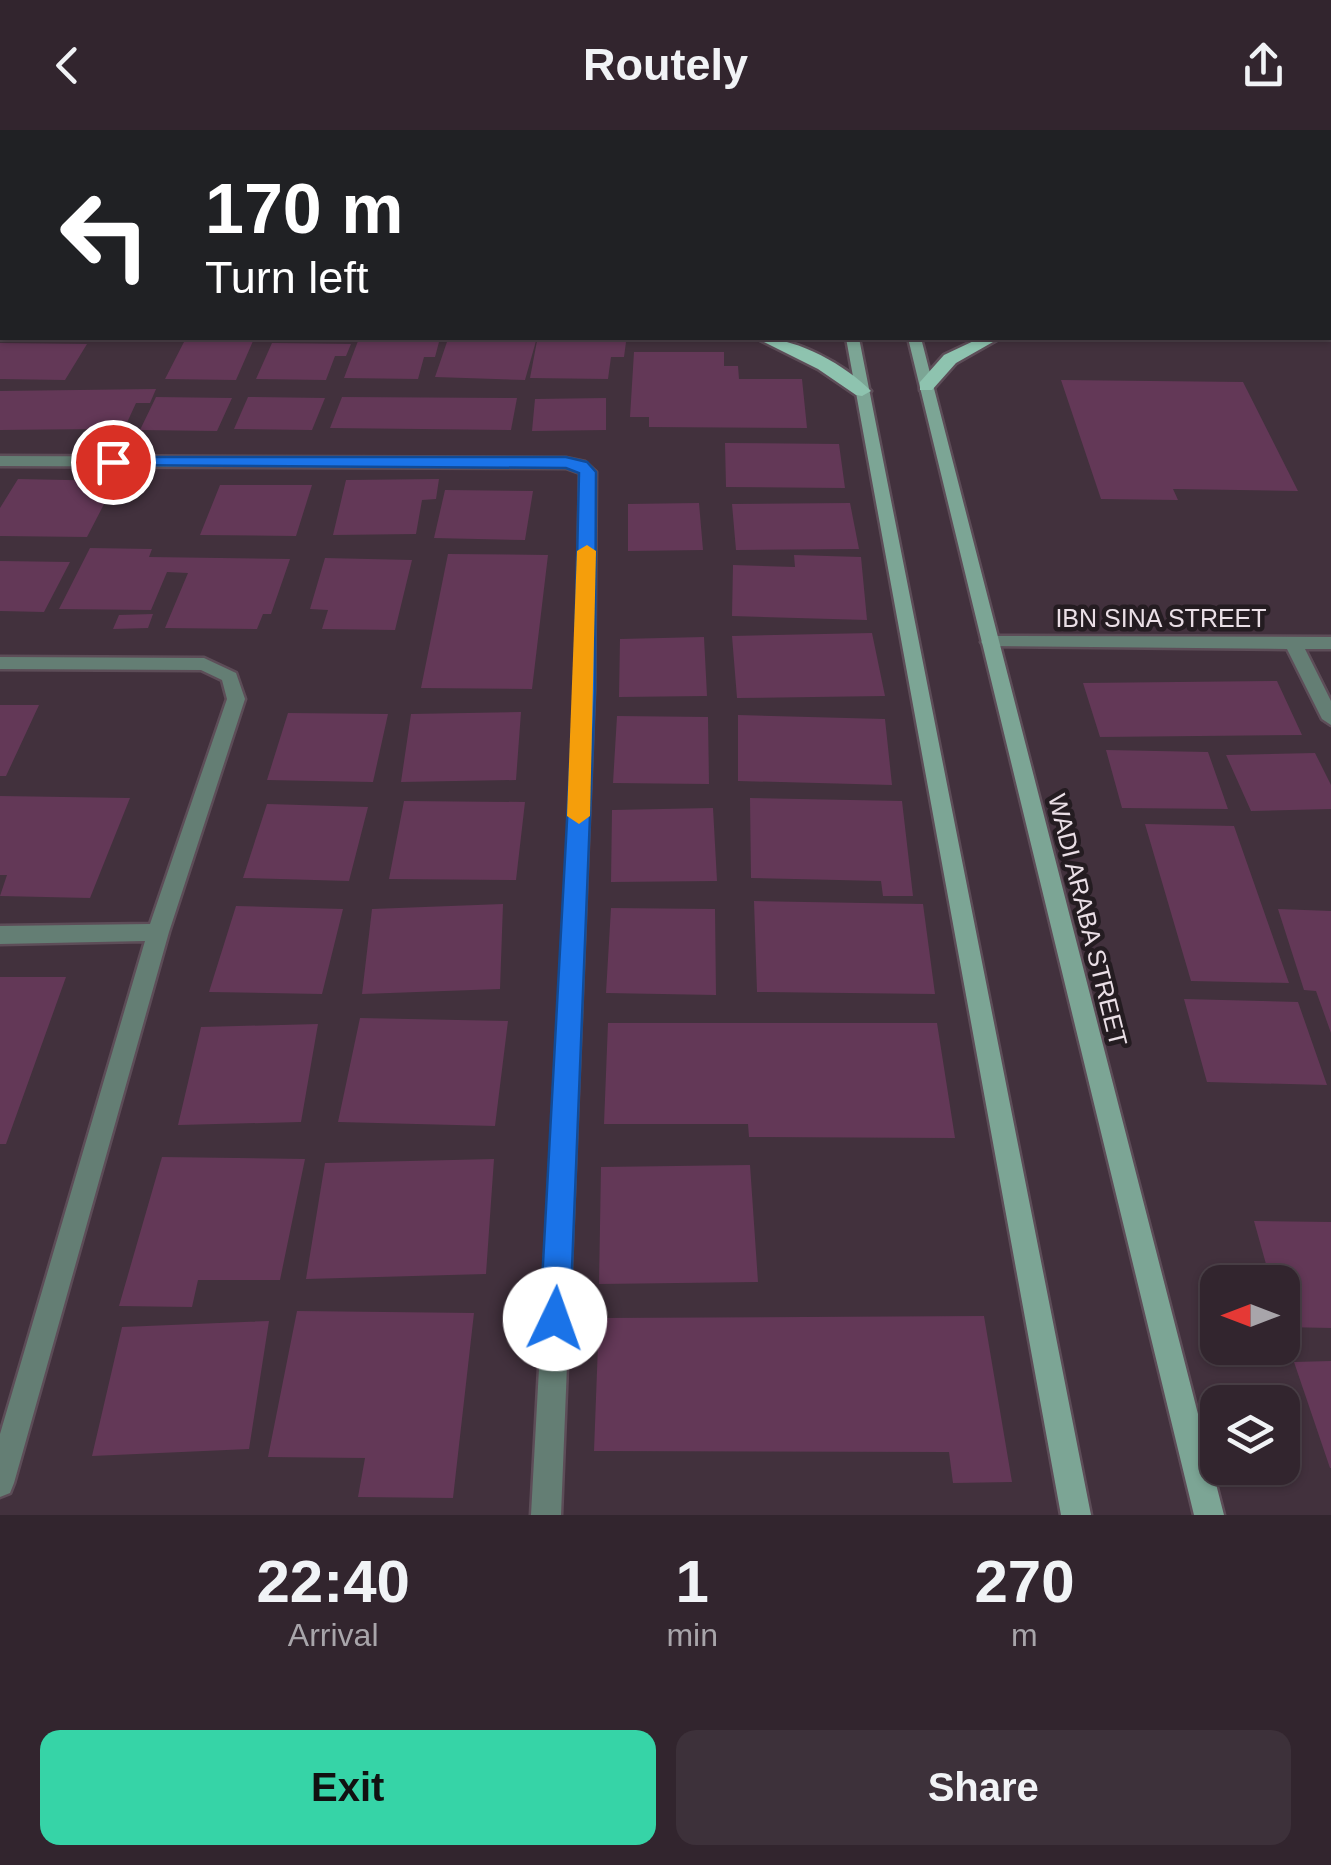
<!DOCTYPE html>
<html lang="en">
<head>
<meta charset="utf-8">
<style>
	body { margin:0; font-family:Helvetica,sans-serif; background:#3d313a; color:#f1f3f6; height:100vh; display:flex; flex-direction:column; font-size:38px; white-space:nowrap }
	* { box-sizing:border-box; margin:0 }
	p { font-size:32px; color:#a8a5aa }
	.icon { flex:none; width:55px; height:55px; fill:none; stroke:currentColor; stroke-width:2; stroke-linecap:round; stroke-linejoin:round }
	.map { position:relative; height:1385px; overflow:hidden }
	.panel { display:flex; flex-direction:column; background:#32252e; flex:1 }
	.panel>* { flex:none }
	.guide { position:absolute; left:0px; top:0px; width:1332px; height:210px; box-shadow:0 2px 8px #0004,0 0 0 2px #4d424a; background:#202124; color:#fff; overflow:hidden }
	.needle { width:65px; rotate:270deg }
	.fabs { position:absolute; left:1200px; top:1135px; display:grid; gap:20px }
	.fabs a { display:grid; place-items:center; width:100px; height:100px; border-radius:20px; background:#32252e; box-shadow:0 2px 8px #0004,0 0 0 2px #4d424a; font-size:50px }
	.pin { position:absolute; display:grid; place-items:center; width:85px; height:85px; color:#fff; margin:-42px; border:5px solid #fff; border-radius:50%; box-shadow:0 2px 10px #0007 }
	.me { position:absolute; width:110px; margin:-55px; rotate:3deg; stroke-linejoin:round; filter:drop-shadow(0 0 8px #0008) }
	.turn { display:flex; align-items:center; gap:35px; height:210px; padding:0 40px; font-size:45px }
	.turn .icon { width:130px; height:130px; stroke-width:2.5 }
	.turn b { display:block; font-size:70px; line-height:85px }
	.eta { display:flex; justify-content:space-evenly; align-items:center; height:170px; text-align:center }
	.eta b { font-size:60px; font-weight:800; line-height:70px }
	.primary-button { display:flex; gap:20px; margin-top:auto; padding:20px 40px }
	.primary-button a { flex:1; height:115px; border-radius:20px; background:#36d4a7; color:#111; font-size:40px; font-weight:800; line-height:115px; text-align:center }
	.primary-button a+a { background:#3d313a; color:#f1f3f6 }
	header { display:flex; justify-content:space-between; align-items:center; height:130px; padding:0 40px; background:#32252e; font-size:45px; font-weight:800 }
	.map>svg:first-child { display:block }
</style>
</head>
<body>
<header><svg class="icon" aria-label="back" viewBox="0 0 24 24"><path d="M15 5l-7 7 7 7"/></svg>Routely<svg class="icon" aria-label="share" viewBox="0 0 24 24"><path d="M12 15V3M7 8l5-5 5 5M5 13v7h14v-7"/></svg></header>
<div class="map">
<svg width="1331" height="1385" viewBox="0 0 1331 1385">
	<rect width="100%" height="100%" fill="#42313d"/>
	<path fill="#633857" d="M448,209L536,211L525,250L435,247Z
		M185,210L253,211L236,250L165,249Z
		M358,211L439,212L435,227H424L418,249L344,248Z
		M537,211L626,212L624,227H611L608,249L530,248Z
		M0,213L87,214L65,250L0,249Z
		M272,213L351,214L346,226H335L326,250L256,249Z
		M634,222H724V236H738L739,249H802L807,298L649,297V287H630Z
		M1061,250L1243,252L1298,361L1173,359L1178,370L1101,369Z
		M156,259L150,273H136L119,310L92,311L98,299L0,300V261Z
		M156,267L232,268L217,301L140,300Z
		M248,267L325,268L312,300L234,299Z
		M342,267L517,268L511,300L330,298Z
		M606,268V300L532,301L535,269Z
		M725,313L839,314L845,358L726,357Z
		M18,349L116,351L87,407L0,406V378Z
		M439,349L436,369L422,370L416,404L333,405L346,350Z
		M220,355H312L296,406L200,405Z
		M445,360L533,361L525,410L434,408Z
		M699,373L703,420L628,421V374Z
		M850,373L859,419L736,420L732,374Z
		M90,418L152,419L149,427L290,429L271,484H263L257,499L165,498L188,443L167,442L151,480L59,479Z
		M448,424L548,425L532,559L421,558Z
		M794,425L861,427L867,490L732,486L733,435L795,437Z
		M325,428L412,430L395,500L322,499L328,480L310,479Z
		M0,431L70,432L44,482L0,481Z
		M153,484L148,498L113,499L119,485Z
		M872,503L885,566L737,568L732,506Z
		M704,507L707,566L619,567L620,509Z
		M1277,551L1302,605L1100,607L1083,553Z
		M0,575H39L6,646H0Z
		M521,582L516,650L401,652L411,584Z
		M288,583L388,584L373,652L267,650Z
		M738,585L885,589L892,655L738,651Z
		M617,586L708,587L709,654L613,653Z
		M1106,620L1208,622L1228,679L1122,678Z
		M1315,623L1331,655V679L1251,681L1226,625Z
		M0,666L130,668L90,768L0,766L7,745H0Z
		M750,668L902,671L913,766H883L881,751L751,748Z
		M404,671L525,672L516,750L389,749Z
		M267,674L368,677L349,751L243,748Z
		M713,678L717,751L611,752L612,680Z
		M1145,694L1234,696L1289,853L1191,851Z
		M754,771L923,774L935,864L757,862Z
		M503,774L500,859L362,864L372,779Z
		M236,776L343,779L322,864L209,862Z
		M611,778L715,779L716,865L606,863Z
		M1278,779L1331,781V903L1316,861L1304,860Z
		M0,847H66L6,1014H0Z
		M1184,869L1298,872L1327,955L1207,952Z
		M360,888L508,891L495,996L338,992Z
		M608,893H937L955,1008L749,1007L748,994H604Z
		M318,894L301,992L178,995L201,897Z
		M162,1027L305,1029L280,1150H198L192,1177L119,1176Z
		M494,1029L486,1144L306,1149L325,1033Z
		M750,1035L758,1152L599,1154L601,1037Z
		M1254,1091L1331,1092V1198L1284,1197L1282,1152H1271Z
		M297,1181L474,1183L453,1368L358,1367L365,1328L268,1327Z
		M984,1186L1012,1352L953,1353L949,1322L594,1321L599,1188Z
		M269,1191L249,1319L92,1326L122,1197Z
		M1331,1231V1338H1330L1294,1232Z"/>
	<g fill="none" stroke-linecap="round" stroke-linejoin="round">
		<defs>
			<path id="street" d="M423,0H433V2H423Z
				M1058,0H1068L1069,2H1059Z
				M0,61H2V67H0Z
				M1330,68H1331V74H1330Z
				M0,326L566,328L585,332L596,342L594,561L561,1385H531L576,561L580,343L566,338L0,336Z
				M990,506L1331,507V519H1305L1331,571V595L1322,589L1287,519L984,516L981,512L984,508Z
				M0,527L204,528L236,543L245,569L169,802L14,1353L10,1363L0,1367V1304L145,811L0,814V796L150,794L227,569L222,550L201,540L0,539Z"/>
			<path id="secondary" d="M808,0H818V2H808Z
				M857,0H867V2H857Z
				M846,208H859L1091,1385H1061Z
				M908,208H921L1224,1385H1194Z"/>
			<path id="primary" d="M1330,163H1331V173H1330Z
				M0,164H2V174H0Z
				M1330,191H1331V201H1330Z
				M0,194H2V204H0Z
				M756,208C793,206 845,234 871,261L862,266L856,265L818,239Z
				M980,208H1000L956,233L932,260H920V252L944,225Z"/>
		</defs>
		<use href="#street" stroke="#5d4d58" stroke-width="5"/>
		<use href="#secondary" stroke="#5d4d58" stroke-width="5"/>
		<use href="#primary" stroke="#5d4d58" stroke-width="5"/>
		<use href="#street" fill="#647e74" fill-rule="evenodd"/>
		<use href="#secondary" fill="#7ca595" fill-rule="evenodd"/>
		<use href="#primary" fill="#8ec3af" fill-rule="evenodd"/>
	</g>
	<path fill="#1a73e8" stroke="#114b97" stroke-width="2.5" d="M113,327H566L587,332L596,342L595,561L570,1189L565,1199L555,1204L544,1199L540,1189L574,561L579,343L566,338L107,335L105,332Z"/>
	<path fill="#f59e0b" d="M587,415L596,421L590,686L579,694L567,686L577,421Z"/>
	<g text-anchor="middle" dominant-baseline="central" stroke-width="9" stroke-linejoin="round" paint-order="stroke">
		<g font-size="25" fill="#eadfe6" stroke="#241c21">
			<text x="1161" y="488">IBN SINA STREET</text>
			<text transform="translate(1088 790) rotate(76)">WADI ARABA STREET</text>
		</g>
	</g>
</svg>
<div class="fabs">
<a><svg class="needle" viewBox="-14 -14 28 28"><path d="M0-13l5 13h-10z" fill="#e53935"/><path d="M0 13l5-13h-10z" fill="#a8a5aa"/></svg></a>
<a><svg class="icon" aria-label="layers" viewBox="0 0 24 24"><path d="M12 4l9 5-9 5-9-5zM3 14l9 5 9-5"/></svg></a>
</div>
<div class="pin" style="left:113px;top:332px;background:#d93025"><svg class="icon" aria-label="arrive" viewBox="0 0 24 24"><path d="M6 21V4h12l-3 4 3 4H6"/></svg></div>
<svg class="me" style="left:555px;top:1189px" viewBox="-20 -20 40 40"><circle r="19" fill="#fff"/><path d="M0-13L10 11 0 6-10 11z" fill="#1a73e8"/></svg>
<div class="guide">
<div class="turn"><svg class="icon" aria-label="left" viewBox="0 0 24 24"><path d="M17 20v-9H6M10 6l-5 5 5 5"/></svg><div><b>170 m</b>Turn left</div></div>
</div>
</div>
<section class="panel">
<div class="eta">
<div><b>22:40</b><p>Arrival</p></div>
<div><b>1</b><p>min</p></div>
<div><b>270</b><p>m</p></div>
</div>
<div class="primary-button"><a>Exit</a><a>Share</a></div>
</section>
</body>
</html>
